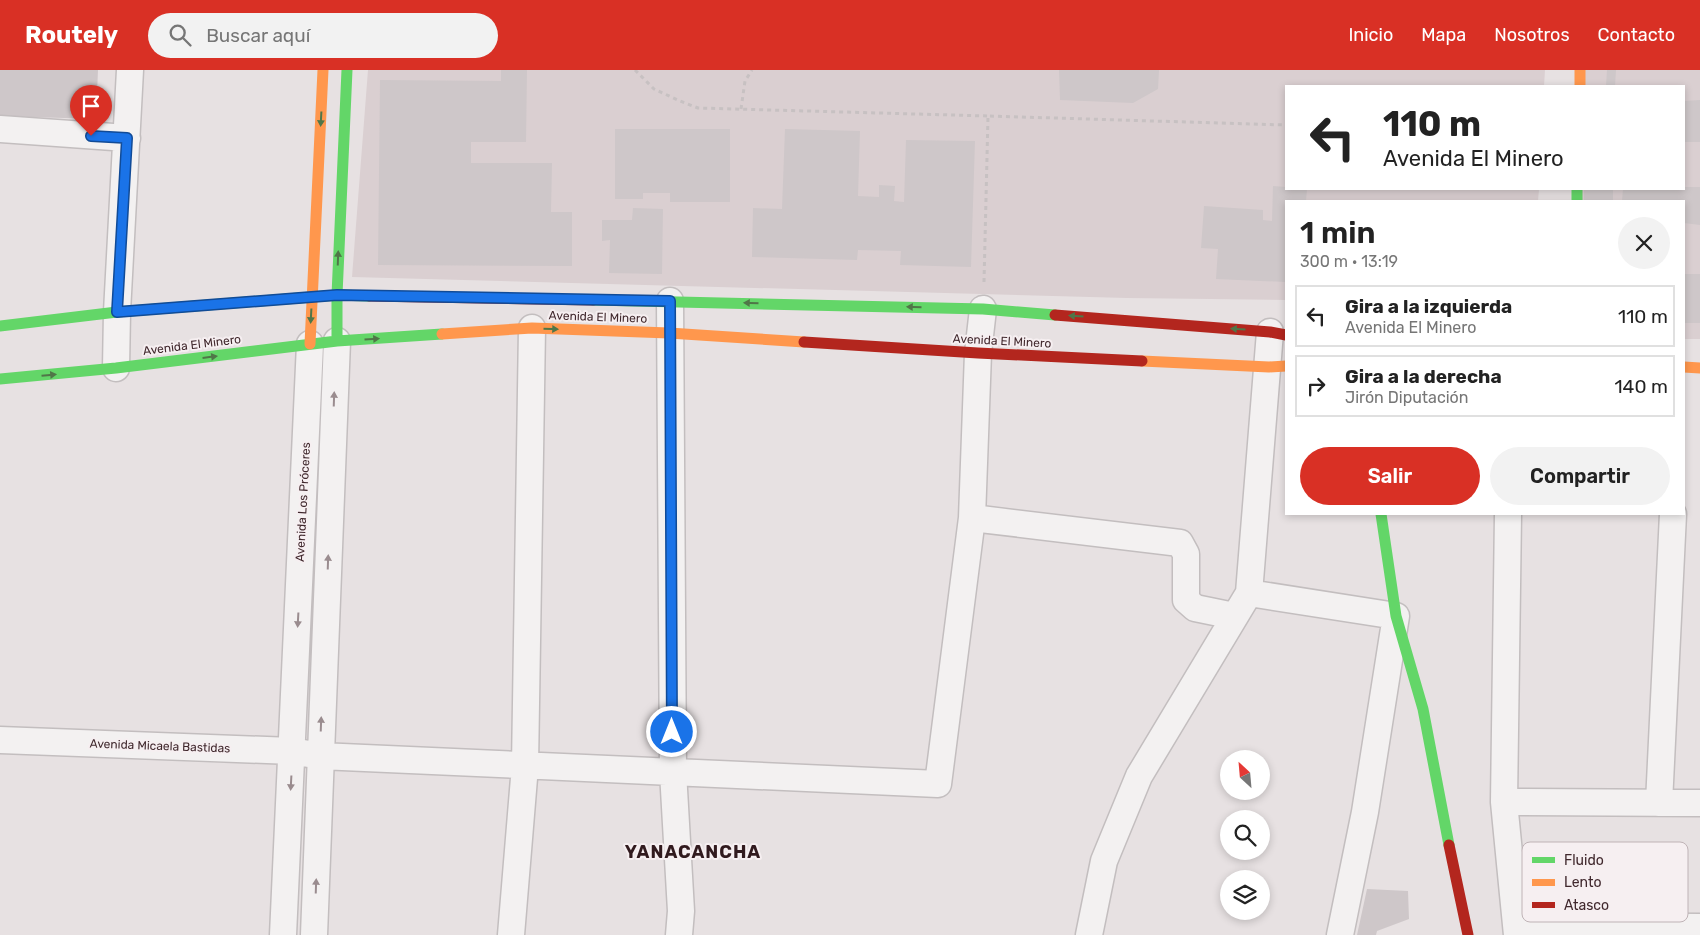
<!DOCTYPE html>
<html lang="es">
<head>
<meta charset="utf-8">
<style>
	body { margin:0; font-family:Rubik,sans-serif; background:#f2f2f2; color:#222; height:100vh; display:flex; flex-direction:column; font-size:19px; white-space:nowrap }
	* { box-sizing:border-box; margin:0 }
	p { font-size:16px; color:#767676 }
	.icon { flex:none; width:28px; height:28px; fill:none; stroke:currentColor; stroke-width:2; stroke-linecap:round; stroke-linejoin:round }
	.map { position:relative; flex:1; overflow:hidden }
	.panel { position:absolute; left:1285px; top:130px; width:400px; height:315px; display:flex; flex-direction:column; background:#fff; border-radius:0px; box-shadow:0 2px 8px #0003 }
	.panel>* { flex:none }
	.top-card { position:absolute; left:1285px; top:15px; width:400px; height:105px; border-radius:0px; box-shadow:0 2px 8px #0003; background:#fff; color:#222; overflow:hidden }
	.needle { width:32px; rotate:334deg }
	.buttons { position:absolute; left:1220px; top:680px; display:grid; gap:10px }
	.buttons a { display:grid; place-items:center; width:50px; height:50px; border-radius:50%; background:#fff; box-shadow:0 2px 8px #0003; font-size:25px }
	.pin { position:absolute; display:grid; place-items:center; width:42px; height:42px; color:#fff; margin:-51px -21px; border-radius:50% 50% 50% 0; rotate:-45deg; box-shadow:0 0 5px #0007 }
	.pin .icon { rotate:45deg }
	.me { position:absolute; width:55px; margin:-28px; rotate:0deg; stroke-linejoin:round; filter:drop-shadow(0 0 4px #0008) }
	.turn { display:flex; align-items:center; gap:18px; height:105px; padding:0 15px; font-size:22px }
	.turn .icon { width:65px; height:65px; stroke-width:2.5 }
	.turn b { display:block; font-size:35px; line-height:42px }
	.round { display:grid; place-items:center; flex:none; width:52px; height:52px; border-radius:26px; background:#f2f2f2 }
	.head { display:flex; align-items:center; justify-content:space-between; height:85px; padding:0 15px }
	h1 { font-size:30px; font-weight:600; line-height:38px }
	.button { display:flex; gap:10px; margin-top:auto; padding:10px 15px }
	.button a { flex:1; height:58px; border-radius:30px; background:#d93025; color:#fff; font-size:20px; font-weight:600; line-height:58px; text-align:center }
	.button a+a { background:#f2f2f2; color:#222 }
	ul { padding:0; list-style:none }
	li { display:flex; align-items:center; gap:15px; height:62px; margin:0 10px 8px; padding:0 5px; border:2px solid #e0e0e0; border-radius:0px }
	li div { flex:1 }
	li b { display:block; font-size:19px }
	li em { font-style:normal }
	header { display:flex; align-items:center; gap:30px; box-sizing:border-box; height:70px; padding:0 25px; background:#d93025; color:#fff }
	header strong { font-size:24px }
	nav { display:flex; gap:28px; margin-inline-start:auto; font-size:18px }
	.search { width:350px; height:45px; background:#f2f2f2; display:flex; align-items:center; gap:12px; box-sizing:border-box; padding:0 18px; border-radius:28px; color:#767676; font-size:19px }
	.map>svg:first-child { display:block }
</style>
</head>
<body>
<header>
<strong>Routely</strong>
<div class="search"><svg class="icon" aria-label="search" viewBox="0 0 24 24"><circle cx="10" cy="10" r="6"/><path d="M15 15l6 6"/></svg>Buscar aquí</div>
<nav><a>Inicio</a><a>Mapa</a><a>Nosotros</a><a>Contacto</a></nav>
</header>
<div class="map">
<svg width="1700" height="865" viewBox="0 0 1700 865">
	<rect width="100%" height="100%" fill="#e7e1e2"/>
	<path fill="#dacfd1" d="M368,0H1545L1544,16H1286V119H1539L1538,131H1286V230L1127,228L352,207Z
		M1585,0H1700V269H1684V131H1581V119H1684V16H1584Z"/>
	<path fill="#cec7c9" d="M0,0H98L96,49L0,46Z
		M501,0H527L526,72H471V93H552L551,142H572V196L378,195L380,10L501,11Z
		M1059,0H1159L1158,19L1133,33L1060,30Z
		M1607,0H1616L1615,16H1606Z
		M1700,30V72H1684V31Z
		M615,59H730V132H670V123H643V129H615Z
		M785,59L860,61L858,126L879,127V115L895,116L894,131L904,132L906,70L975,71L971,197L900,195L901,181L858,180L857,190L752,187L753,138L782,139Z
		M1273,116L1286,117V119H1307L1306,131H1286V212L1216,209L1218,179L1201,178L1204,136L1263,140V150L1272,151Z
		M1684,117H1700V155L1684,153V131H1622L1623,119H1684Z
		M1584,119H1613V131H1584Z
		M633,138L663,139L662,204L609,203L610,170L602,171V150H632Z
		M1684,204H1700V253H1684Z
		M1367,819L1408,821L1409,849L1377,861L1376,865H1357Z"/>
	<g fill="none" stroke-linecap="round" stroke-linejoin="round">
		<defs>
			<path id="street" d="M0,59L127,68
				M670,231L673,702L681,841L679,865
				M116,298L117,242L130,0
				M1508,444L1504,732L1517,865
				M972,448L1180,473L1186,484V530L1195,538L1234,546
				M1249,523L1396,546L1365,742L1340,865
				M0,670L292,681L320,686C526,696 732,706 938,714L972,448L978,283L983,239
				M1504,732L1700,733
				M1659,733L1673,444
				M1517,853L1541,856L1700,857
				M283,865L310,274
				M314,865L337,271
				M511,865L525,696L532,258
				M1089,865L1104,791L1139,706L1249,523L1270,262"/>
		</defs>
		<use href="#street" stroke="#c3bebf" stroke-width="29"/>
		<path stroke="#c7c1c2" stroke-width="3" stroke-dasharray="4 4" stroke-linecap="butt" d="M635,0L654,19L680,31L698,38L988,46
			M741,39L745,11L752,0
			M984,212L988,46L1286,55"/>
		<use href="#street" stroke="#f3f1f1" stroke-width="26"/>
		<path stroke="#63d668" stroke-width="11" d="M1577,119V131
			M593,230L983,239L1055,245
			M0,256L117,242L337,225L369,226
			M337,271V225L347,0
			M0,309L116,298L337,271L442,264
			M1381,444L1396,546L1423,639L1449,775"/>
		<path stroke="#ff974d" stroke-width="11" d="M1580,0V16
			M442,264L532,258L669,263L804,272
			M310,274L323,0
			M1142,291L1269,297L1286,296
			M1684,297L1700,298"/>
		<path stroke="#b3261e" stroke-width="11" d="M369,226L593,230
			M1055,245L1270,262L1286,265
			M804,272L978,283L1142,291
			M1449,775L1468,865"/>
	</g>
	<defs><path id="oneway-solid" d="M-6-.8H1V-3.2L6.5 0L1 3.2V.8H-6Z" transform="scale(1.25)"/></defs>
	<g fill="#507648">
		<use href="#oneway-solid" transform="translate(321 49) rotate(93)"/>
		<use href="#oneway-solid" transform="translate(338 188) rotate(-88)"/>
		<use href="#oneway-solid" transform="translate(751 233) rotate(-178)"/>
		<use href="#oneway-solid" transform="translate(914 237) rotate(-178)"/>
		<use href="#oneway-solid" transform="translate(311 246) rotate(93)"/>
		<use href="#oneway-solid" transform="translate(1076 246) rotate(-176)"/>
		<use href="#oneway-solid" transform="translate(551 259) rotate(2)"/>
		<use href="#oneway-solid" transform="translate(1238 259) rotate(-176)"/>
		<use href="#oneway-solid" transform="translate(372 269) rotate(-4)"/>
		<use href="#oneway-solid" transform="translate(210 287) rotate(-7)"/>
		<use href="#oneway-solid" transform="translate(49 305) rotate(-5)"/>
	</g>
	<g fill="#9a8c8f">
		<use href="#oneway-solid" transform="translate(334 329) rotate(-88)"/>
		<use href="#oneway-solid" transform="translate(328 492) rotate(-88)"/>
		<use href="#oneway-solid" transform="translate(298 550) rotate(93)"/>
		<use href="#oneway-solid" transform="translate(321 654) rotate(-88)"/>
		<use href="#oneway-solid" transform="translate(291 713) rotate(93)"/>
		<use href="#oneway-solid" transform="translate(316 816) rotate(-88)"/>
	</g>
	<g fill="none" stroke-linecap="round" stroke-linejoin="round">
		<defs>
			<path id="route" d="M91,66L127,68L117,242L337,225L670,231L672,662"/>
		</defs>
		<use href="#route" stroke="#114b97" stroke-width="12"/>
		<use href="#route" stroke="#1a73e8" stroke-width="9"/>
	</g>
	<g text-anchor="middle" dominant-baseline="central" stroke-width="4" stroke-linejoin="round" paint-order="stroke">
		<g font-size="12" fill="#40282d" stroke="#f6eff1">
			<text transform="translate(598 247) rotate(2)">Avenida El Minero</text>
			<text transform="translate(1002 271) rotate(3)">Avenida El Minero</text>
			<text transform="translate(192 275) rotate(-7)">Avenida El Minero</text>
			<text transform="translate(303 432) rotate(-87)">Avenida Los Próceres</text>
			<text transform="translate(160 676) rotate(2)">Avenida Micaela Bastidas</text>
		</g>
		<g font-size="18" font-weight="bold" letter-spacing="1" fill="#311a1e" stroke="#f6eff1">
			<text x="693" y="782">YANACANCHA</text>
		</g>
	</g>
	<rect x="1522" y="772" width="166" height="80" rx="8" fill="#f6eff1" stroke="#bfb3b6" stroke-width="1"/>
	<rect x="1532" y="787" width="23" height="6" fill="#63d668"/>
	<rect x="1532" y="809" width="23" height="7" fill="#ff974d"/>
	<rect x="1532" y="832" width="23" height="6" fill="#b3261e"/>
	<g font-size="14" fill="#40282d">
		<text x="1564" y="795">Fluido</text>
		<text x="1564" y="817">Lento</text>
		<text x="1564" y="840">Atasco</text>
	</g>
</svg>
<div class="buttons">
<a><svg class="needle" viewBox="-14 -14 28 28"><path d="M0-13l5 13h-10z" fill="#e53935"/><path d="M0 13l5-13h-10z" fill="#767676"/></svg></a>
<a><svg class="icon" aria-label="search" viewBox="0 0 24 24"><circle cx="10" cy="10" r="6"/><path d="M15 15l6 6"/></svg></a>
<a><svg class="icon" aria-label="layers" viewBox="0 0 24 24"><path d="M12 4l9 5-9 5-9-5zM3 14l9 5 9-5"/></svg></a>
</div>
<div class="pin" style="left:91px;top:66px;background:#d93025"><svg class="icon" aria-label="arrive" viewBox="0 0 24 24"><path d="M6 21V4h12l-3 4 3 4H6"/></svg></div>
<svg class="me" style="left:672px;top:662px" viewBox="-20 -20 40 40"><circle r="17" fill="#1a73e8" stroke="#fff" stroke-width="3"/><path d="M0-11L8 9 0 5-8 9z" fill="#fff"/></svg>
<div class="top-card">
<div class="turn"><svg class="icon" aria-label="left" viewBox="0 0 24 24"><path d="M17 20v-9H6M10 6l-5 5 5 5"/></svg><div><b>110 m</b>Avenida El Minero</div></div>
</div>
<section class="panel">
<div class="head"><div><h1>1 min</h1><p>300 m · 13:19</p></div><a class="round"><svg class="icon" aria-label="close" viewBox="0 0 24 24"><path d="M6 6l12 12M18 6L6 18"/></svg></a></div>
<ul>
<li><svg class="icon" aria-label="left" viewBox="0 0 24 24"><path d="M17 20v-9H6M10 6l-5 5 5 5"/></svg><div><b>Gira a la izquierda</b><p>Avenida El Minero</p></div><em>110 m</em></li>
<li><svg class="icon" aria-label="right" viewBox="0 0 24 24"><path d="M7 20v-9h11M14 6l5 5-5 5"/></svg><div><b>Gira a la derecha</b><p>Jirón Diputación</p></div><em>140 m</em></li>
</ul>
<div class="button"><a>Salir</a><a>Compartir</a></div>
</section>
</div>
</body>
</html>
